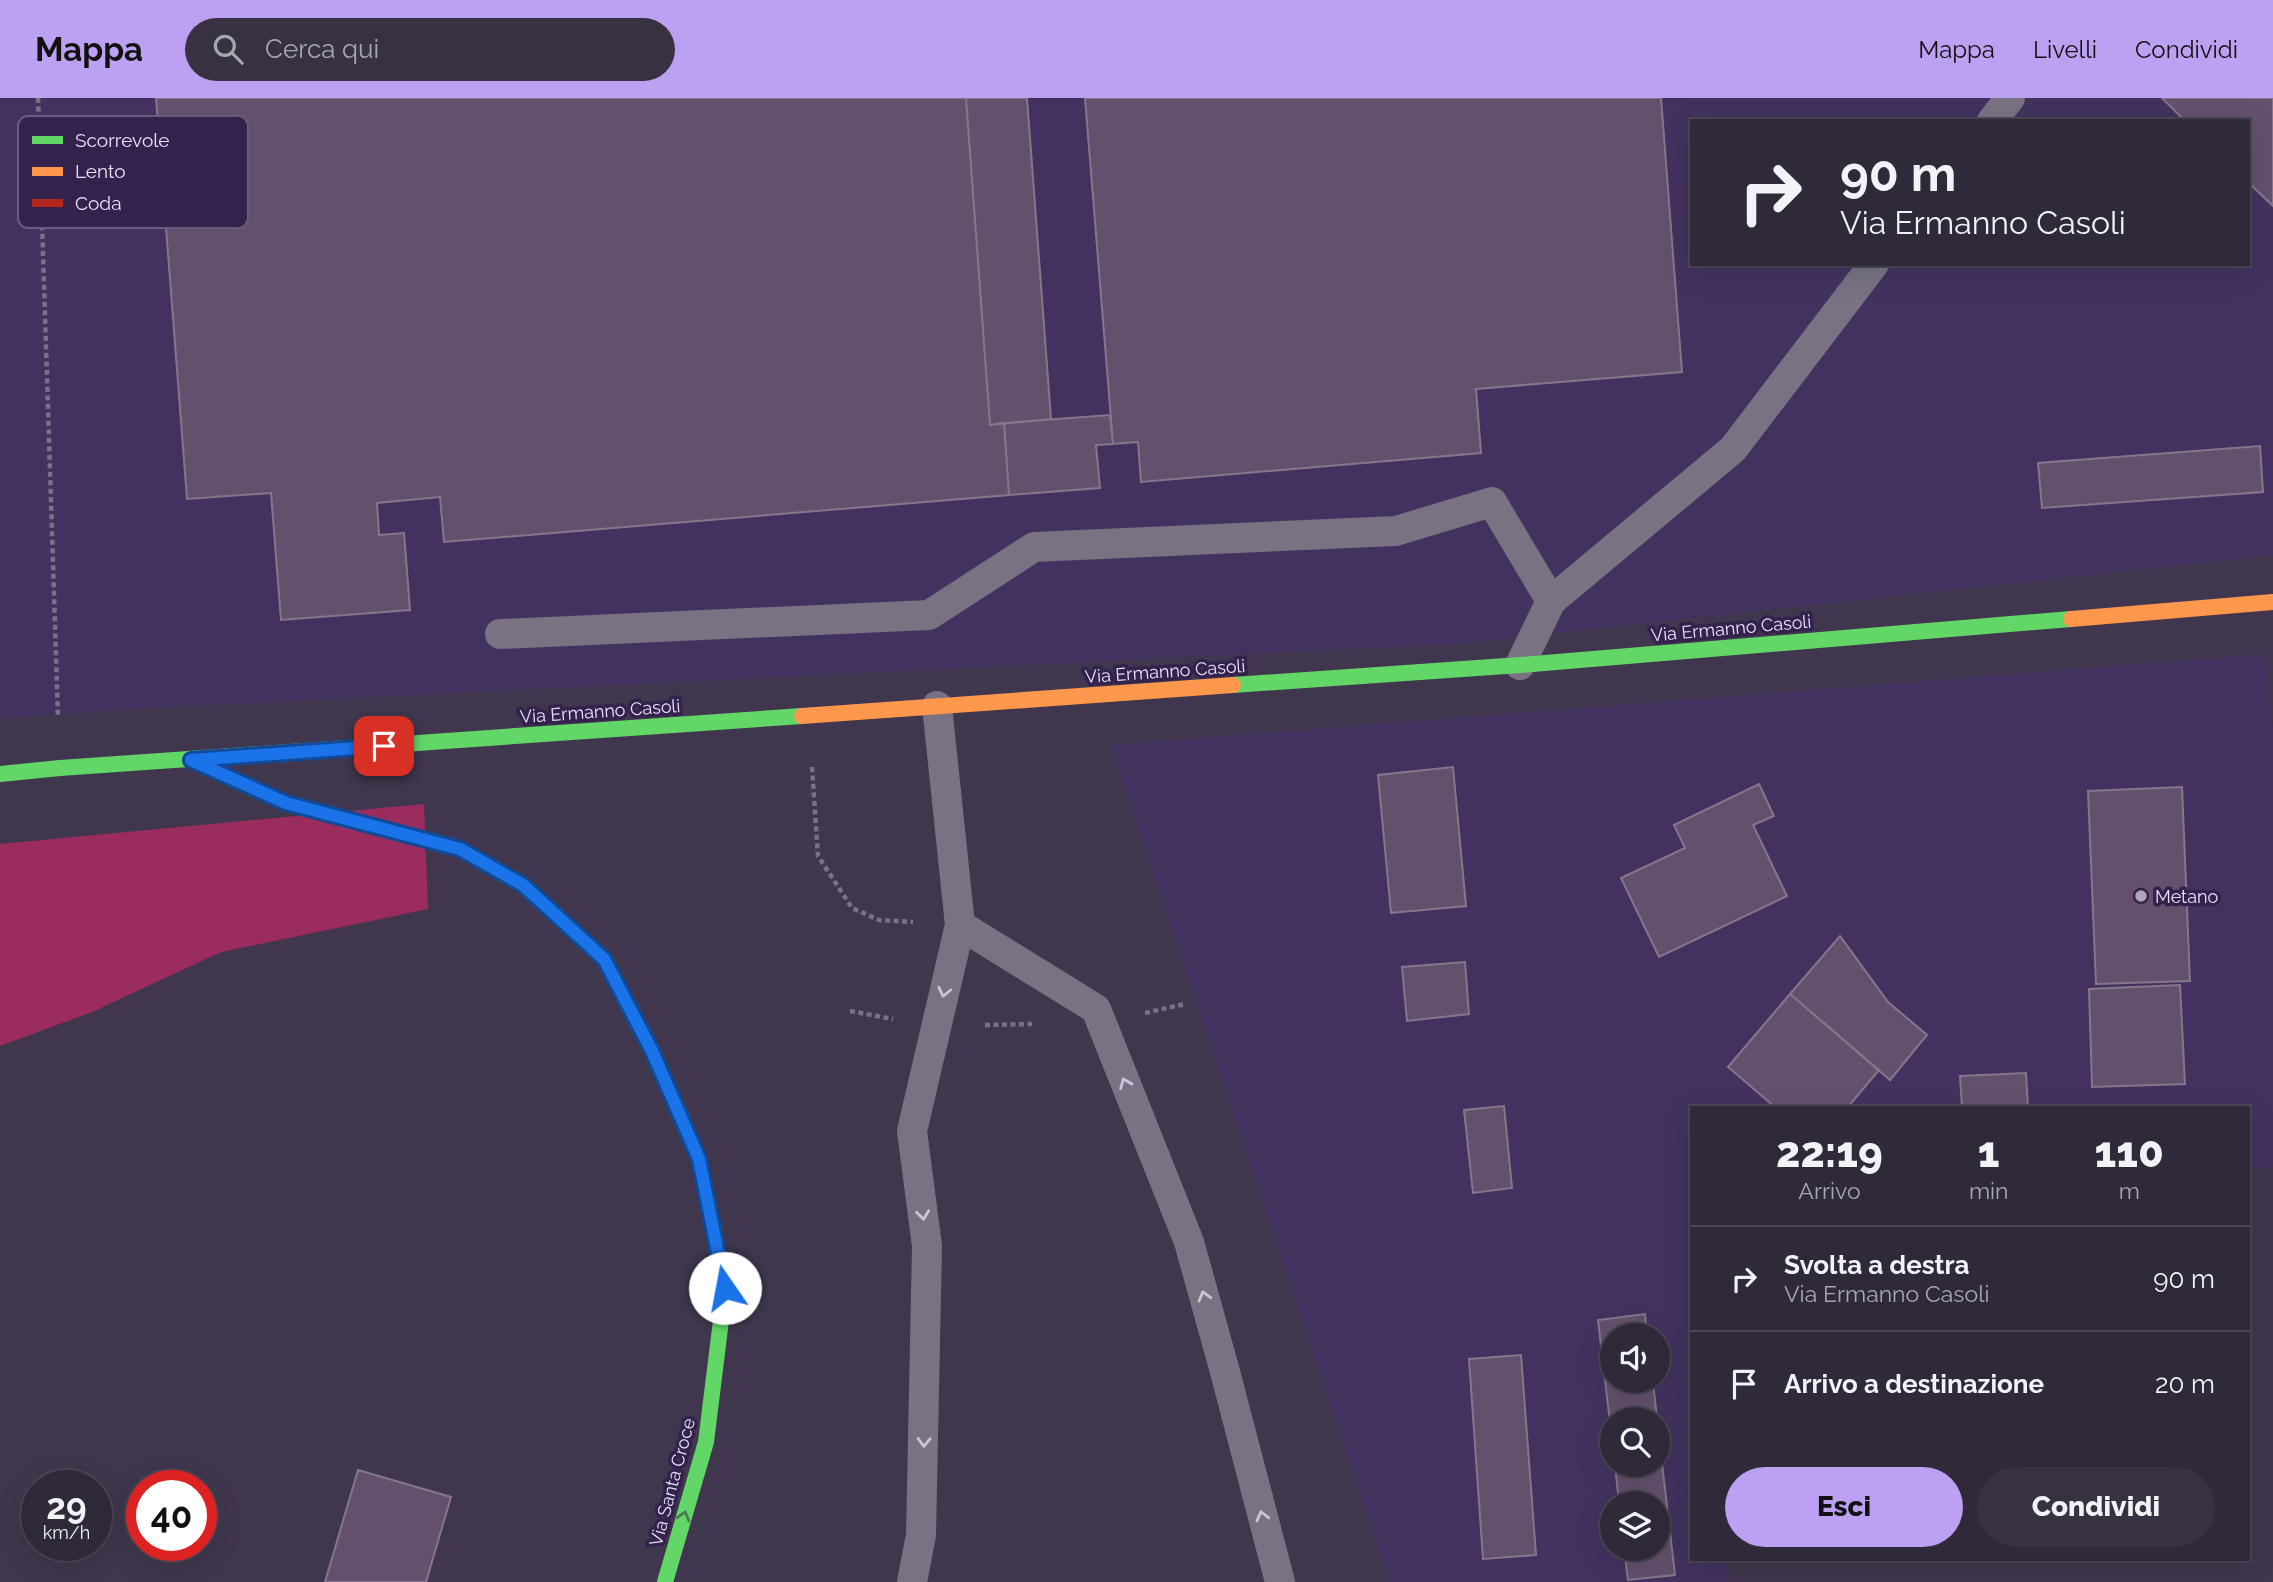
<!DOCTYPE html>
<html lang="it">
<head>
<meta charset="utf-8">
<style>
	body { margin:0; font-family:Raleway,sans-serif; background:#383142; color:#f1f3f6; height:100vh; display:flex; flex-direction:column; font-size:26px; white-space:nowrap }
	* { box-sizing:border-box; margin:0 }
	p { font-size:23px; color:#a8a6af }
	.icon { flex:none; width:38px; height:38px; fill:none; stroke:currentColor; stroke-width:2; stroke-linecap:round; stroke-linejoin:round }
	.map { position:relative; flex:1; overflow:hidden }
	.sheet { position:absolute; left:1690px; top:1008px; width:560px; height:455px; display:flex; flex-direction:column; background:#30293a; border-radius:0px; box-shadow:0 7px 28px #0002,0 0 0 2px #4b4554 }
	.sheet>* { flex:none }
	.hud { position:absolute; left:1690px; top:21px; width:560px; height:147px; border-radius:0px; box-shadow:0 7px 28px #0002,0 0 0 2px #4b4554; background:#30293a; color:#f1f3f6; overflow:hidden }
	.fabs { position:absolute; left:1600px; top:1225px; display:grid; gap:14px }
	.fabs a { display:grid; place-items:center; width:70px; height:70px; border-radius:50%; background:#30293a; box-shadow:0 7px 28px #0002,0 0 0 2px #4b4554; font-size:35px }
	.speed { position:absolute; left:21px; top:1372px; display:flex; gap:14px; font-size:35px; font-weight:700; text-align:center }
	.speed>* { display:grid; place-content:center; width:91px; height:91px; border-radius:50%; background:#30293a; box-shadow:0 7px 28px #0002,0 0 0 2px #4b4554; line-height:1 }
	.speed small { font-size:18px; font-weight:400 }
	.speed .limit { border:10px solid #d22; background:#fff; color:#111 }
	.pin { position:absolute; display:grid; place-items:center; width:60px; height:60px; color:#fff; margin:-30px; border-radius:14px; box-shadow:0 4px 10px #0006 }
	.me { position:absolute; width:77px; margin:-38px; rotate:348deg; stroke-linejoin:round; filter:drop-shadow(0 0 5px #0008) }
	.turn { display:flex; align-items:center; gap:24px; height:147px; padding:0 35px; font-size:32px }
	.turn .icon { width:91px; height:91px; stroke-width:2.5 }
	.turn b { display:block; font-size:49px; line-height:60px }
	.eta { display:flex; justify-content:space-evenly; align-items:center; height:119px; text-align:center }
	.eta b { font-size:42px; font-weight:800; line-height:49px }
	.primary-button { display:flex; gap:14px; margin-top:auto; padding:14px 35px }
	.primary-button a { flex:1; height:80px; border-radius:42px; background:#bca0f2; color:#111; font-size:28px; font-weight:800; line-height:80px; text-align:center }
	.primary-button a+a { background:#383142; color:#f1f3f6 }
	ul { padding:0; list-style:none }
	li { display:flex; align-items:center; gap:21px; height:105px; padding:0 35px; border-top:2px solid #4b4554 }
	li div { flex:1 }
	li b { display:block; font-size:26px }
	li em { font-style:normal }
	header { display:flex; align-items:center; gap:42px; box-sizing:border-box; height:98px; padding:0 35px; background:#bca0f2; color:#111 }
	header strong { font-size:33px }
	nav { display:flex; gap:38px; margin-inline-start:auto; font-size:24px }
	.search { width:490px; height:63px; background:#383142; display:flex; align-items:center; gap:18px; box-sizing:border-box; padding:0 24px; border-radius:38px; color:#a8a6af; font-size:26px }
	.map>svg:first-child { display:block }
</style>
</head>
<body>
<header>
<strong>Mappa</strong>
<div class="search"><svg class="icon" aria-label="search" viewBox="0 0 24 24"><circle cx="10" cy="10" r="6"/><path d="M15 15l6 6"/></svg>Cerca qui</div>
<nav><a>Mappa</a><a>Livelli</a><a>Condividi</a></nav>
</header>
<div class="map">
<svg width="2273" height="1484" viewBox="0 0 2273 1484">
	<rect width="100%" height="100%" fill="#40374e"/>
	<path fill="#43325f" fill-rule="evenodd" d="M0,0H2273V457L1453,546L147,610L0,620ZM1692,23H2249V166H1692Z
		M2265,556L2273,633V1068L2249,1071V1010H1692V1461H1727L1728,1484H1390L1111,647ZM1612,1237H1657V1283H1612ZM1612,1321H1657V1367H1612ZM1612,1405H1657V1451H1612Z"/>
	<path fill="#9b2c5e" d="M424,706L428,811L221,854L92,914L0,948V746Z"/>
	<path fill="#64506d" stroke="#83788b" stroke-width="2" d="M156,0H966L990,327L1004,325L1009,397L444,444L440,399L377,405L379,437L404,435L410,512L281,522L271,395L187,401Z
		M966,0H1027L1051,321L990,327Z
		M1085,0H1661L1682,274L1476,291L1481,355L1141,384L1138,344L1113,346Z
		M2162,0H2273V108L2249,85V23H2185Z
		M1110,317L1113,346L1096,347L1100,390L1009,397L1004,325Z
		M2260,348L2263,394L2042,410L2038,365Z
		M1453,669L1466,808L1391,815L1378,677Z
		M1759,686L1774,718L1753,727L1787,798L1659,859L1621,780L1685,750L1674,727Z
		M2182,689L2190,883L2096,886L2088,693Z
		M1840,838L1888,904L1927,937L1890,982L1790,896Z
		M1465,864L1469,916L1407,923L1402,869Z
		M2180,887L2185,986L2092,989L2089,891Z
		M1790,896L1879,972L1847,1010H1776L1728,969Z
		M2026,975L2028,1010H1962L1960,978Z
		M1504,1008L1512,1090L1473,1095L1464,1012Z
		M1645,1216L1647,1237H1612V1283H1653L1657,1321H1612V1342L1598,1222Z
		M1521,1257L1536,1457L1483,1461L1469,1261Z
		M1657,1322L1675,1477L1628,1482L1624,1451H1657V1405H1619L1615,1367H1657Z
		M358,1372L451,1399L426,1484H325Z"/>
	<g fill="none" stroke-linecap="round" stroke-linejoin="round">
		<path stroke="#797284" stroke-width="4.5" stroke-dasharray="5 3.5" stroke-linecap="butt" d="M38,0L58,620
			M812,669L818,758L852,810L879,822L913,824
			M850,913L893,921
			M1145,915L1185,906
			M985,927L1032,926"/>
		<path stroke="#787283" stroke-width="30" d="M1992,23L2010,0
			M500,536L929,517L1034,449L1396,433L1492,404L1551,503
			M1520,567L1551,503L1733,351L1874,166
			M960,827L1096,911L1189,1144L1224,1270L1280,1484
			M912,1484L921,1437L927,1148L912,1033L960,827L937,608"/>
		<path stroke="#63d668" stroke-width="16" d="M1233,587L1520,567L2071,521
			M193,663L286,705L460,751L523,787L604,861L613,878
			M0,676L60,670L802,618
			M665,1484L706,1344L725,1190L715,1141"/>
		<path stroke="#ff974d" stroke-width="16" d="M2071,521L2273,504
			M802,618L1233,587"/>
		<path stroke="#b3261e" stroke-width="16" d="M613,878L652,953L699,1061L715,1141"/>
	</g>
	<defs><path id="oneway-chevron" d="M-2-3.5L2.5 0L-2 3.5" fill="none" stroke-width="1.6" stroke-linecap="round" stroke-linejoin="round" transform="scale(1.75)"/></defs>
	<g stroke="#cbc4dc">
		<use href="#oneway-chevron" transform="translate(944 894) rotate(103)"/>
		<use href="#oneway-chevron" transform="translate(1125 985) rotate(-112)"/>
		<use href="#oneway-chevron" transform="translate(923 1117) rotate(83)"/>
		<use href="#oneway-chevron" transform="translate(1204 1198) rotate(-106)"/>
		<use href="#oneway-chevron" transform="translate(924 1344) rotate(92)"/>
		<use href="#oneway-chevron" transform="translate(1262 1418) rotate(-104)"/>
	</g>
	<use stroke="#4b7c5a" href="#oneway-chevron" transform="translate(684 1418) rotate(-74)"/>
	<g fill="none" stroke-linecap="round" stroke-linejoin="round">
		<defs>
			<path id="route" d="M384,648L191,662L286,705L460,751L523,787L604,861L652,953L699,1061L725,1190"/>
		</defs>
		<use href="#route" stroke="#114b97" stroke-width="18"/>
		<use href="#route" stroke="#1a73e8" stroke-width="12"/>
	</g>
	<circle fill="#ada4be" stroke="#33234c" stroke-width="2.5" cx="2141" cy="798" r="7"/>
	<g text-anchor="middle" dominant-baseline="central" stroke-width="7" stroke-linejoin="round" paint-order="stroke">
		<g font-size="18" fill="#e7dffa" stroke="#33234c">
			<text transform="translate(1731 530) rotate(-5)">Via Ermanno Casoli</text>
			<text transform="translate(1165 573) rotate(-4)">Via Ermanno Casoli</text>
			<text transform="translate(600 613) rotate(-4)">Via Ermanno Casoli</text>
			<text transform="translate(672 1384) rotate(-75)">Via Santa Croce</text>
		</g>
		<g font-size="18" fill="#e7dffa" stroke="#33234c" text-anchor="start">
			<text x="2155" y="798">Metano</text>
		</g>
	</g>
	<rect x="18" y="18" width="230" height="112" rx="10" fill="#33234c" stroke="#695b80" stroke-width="2"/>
	<rect x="32" y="38" width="31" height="8" fill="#63d668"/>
	<rect x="32" y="69" width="31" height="9" fill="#ff974d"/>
	<rect x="32" y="101" width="31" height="8" fill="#b3261e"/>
	<g font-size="19" fill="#e7dffa">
		<text x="75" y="49">Scorrevole</text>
		<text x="75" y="80">Lento</text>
		<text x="75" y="112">Coda</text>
	</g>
</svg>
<div class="fabs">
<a><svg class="icon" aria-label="sound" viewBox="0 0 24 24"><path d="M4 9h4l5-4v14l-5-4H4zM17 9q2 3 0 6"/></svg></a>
<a><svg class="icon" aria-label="search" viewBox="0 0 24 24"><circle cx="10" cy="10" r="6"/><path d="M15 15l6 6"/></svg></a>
<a><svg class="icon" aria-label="layers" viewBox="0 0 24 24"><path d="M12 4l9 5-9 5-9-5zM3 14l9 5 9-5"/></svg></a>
</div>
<div class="speed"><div>29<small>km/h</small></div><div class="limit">40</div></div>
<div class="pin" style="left:384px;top:648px;background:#d93025"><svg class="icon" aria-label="arrive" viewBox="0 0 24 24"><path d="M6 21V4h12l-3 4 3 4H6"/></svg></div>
<svg class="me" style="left:725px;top:1190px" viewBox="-20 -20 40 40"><circle r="19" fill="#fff"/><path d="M0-13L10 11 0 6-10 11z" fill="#1a73e8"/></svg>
<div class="hud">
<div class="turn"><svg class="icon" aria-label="right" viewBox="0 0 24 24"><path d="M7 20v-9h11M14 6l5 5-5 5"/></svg><div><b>90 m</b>Via Ermanno Casoli</div></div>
</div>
<section class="sheet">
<div class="eta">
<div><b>22:19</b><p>Arrivo</p></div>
<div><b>1</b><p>min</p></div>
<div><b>110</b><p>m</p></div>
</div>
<ul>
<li><svg class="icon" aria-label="right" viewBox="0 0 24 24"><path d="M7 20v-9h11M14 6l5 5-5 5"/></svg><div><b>Svolta a destra</b><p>Via Ermanno Casoli</p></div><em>90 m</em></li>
<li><svg class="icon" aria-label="arrive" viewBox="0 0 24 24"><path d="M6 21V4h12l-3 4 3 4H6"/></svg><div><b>Arrivo a destinazione</b></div><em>20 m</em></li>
</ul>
<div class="primary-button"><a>Esci</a><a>Condividi</a></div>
</section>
</div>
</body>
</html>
